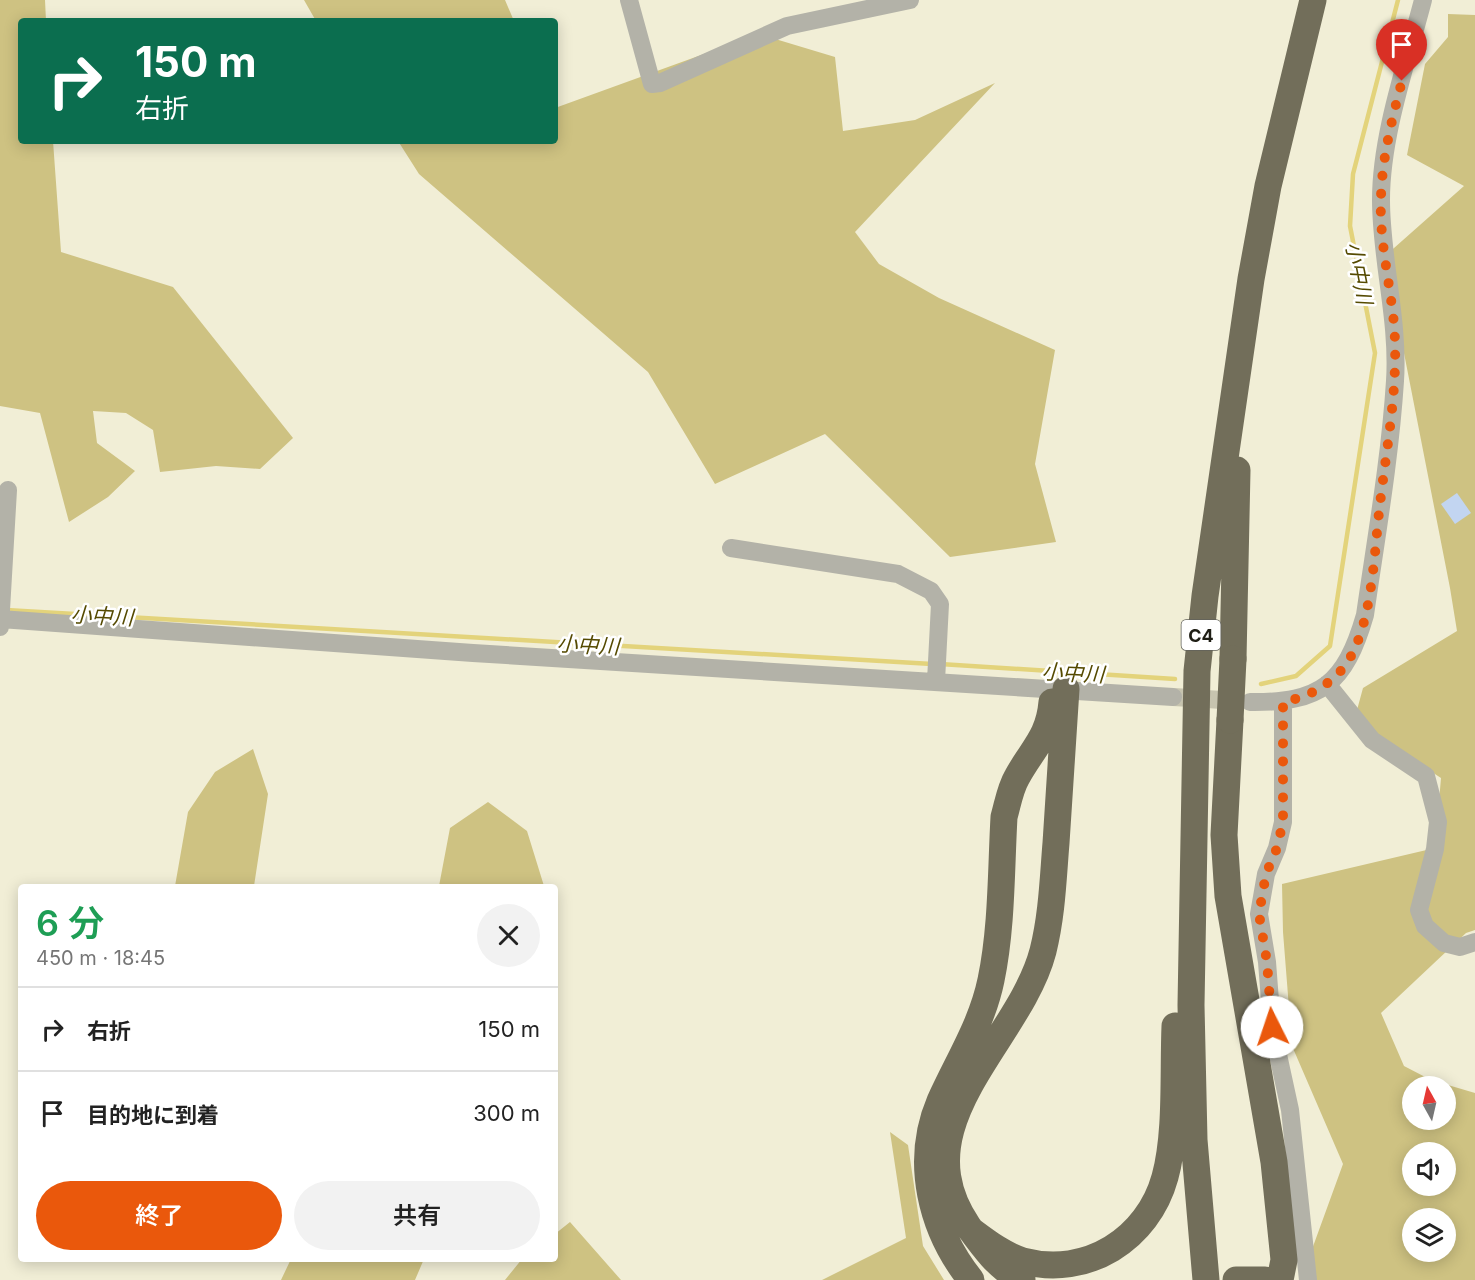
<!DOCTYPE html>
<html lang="ja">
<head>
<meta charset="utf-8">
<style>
	body { margin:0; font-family:Inter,"Noto Sans JP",sans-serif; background:#f2f2f2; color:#222; height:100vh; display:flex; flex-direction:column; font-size:22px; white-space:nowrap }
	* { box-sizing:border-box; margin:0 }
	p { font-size:20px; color:#767676 }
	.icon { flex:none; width:33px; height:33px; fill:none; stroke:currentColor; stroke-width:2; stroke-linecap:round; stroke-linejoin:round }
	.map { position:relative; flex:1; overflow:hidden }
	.sheet { position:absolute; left:18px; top:884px; width:540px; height:378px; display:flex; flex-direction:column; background:#fff; border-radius:6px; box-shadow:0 3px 15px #0003 }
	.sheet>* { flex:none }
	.top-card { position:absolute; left:18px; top:18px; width:540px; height:126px; border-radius:6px; box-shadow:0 3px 15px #0003; background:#0b6e4f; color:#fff; overflow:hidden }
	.needle { width:39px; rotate:352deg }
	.fabs { position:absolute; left:1402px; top:1076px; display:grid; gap:12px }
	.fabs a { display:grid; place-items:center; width:54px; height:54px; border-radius:50%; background:#fff; box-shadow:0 3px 15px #0003; font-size:30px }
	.pin { position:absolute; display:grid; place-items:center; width:51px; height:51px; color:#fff; margin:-62px -26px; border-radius:50% 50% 50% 0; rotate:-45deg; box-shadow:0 0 6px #0007 }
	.pin .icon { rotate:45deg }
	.me { position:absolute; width:66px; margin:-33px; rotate:356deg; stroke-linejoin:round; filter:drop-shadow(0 0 4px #0008) }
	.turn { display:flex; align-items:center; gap:21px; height:126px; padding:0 18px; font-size:27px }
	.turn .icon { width:78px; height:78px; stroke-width:2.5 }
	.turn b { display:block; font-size:42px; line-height:51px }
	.round { display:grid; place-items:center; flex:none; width:63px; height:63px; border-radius:32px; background:#f2f2f2 }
	.summary { display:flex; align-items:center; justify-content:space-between; height:102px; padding:0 18px }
	h1 { font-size:36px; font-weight:600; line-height:45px; color:#1e9e55 }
	.cta { display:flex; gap:12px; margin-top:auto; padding:12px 18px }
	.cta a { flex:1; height:69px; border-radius:36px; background:#ea580c; color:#fff; font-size:24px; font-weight:600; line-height:69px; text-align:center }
	.cta a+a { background:#f2f2f2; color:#222 }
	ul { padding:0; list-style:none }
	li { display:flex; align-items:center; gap:18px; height:84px; padding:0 18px; border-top:2px solid #e0e0e0 }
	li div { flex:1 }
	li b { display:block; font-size:22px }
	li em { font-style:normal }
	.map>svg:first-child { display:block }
</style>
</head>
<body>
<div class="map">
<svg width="1475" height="1280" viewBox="0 0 1475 1280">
	<rect width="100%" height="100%" fill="#f1eed6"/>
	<path fill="#cec282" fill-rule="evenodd" d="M0,0H45L46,21H21V141H53L61,252L173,287L293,438L260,469L216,466L160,472L153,430L126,413L93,411L97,443L135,471L108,497L69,522L40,413L0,406Z
		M304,0H505L514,21H316Z
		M1448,14L1475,15V930L1466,933L1381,1013L1404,1066L1431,1080L1475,1093V1280H1309L1307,1263L1343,1164L1292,1046L1283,932L1282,884L1435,848L1441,778L1354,721L1363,688L1457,631L1450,588L1385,256L1464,186L1407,155L1425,64L1448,37ZM1413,1086H1446V1119H1413ZM1413,1152H1446V1185H1413ZM1413,1218H1446V1251H1413Z
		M759,34L835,57L843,131L915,120L995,83L855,232L879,264L939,298L1055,350L1035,464L1056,542L950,557L825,434L715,484L648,372L419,174L398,141H555V108Z
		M253,749L268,794L254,886H175L188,812L215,772Z
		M488,802L527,831L544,886H439L450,828Z
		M890,1132L908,1145L923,1246L944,1280H822L906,1238Z
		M570,1222L621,1280H505L522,1259L555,1258V1234Z
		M291,1259V1258L424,1259L415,1280H281Z"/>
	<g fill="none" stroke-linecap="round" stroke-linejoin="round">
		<path stroke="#e3d37b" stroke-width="4.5" d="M6,610L932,664
			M940,664L1175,679
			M1261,684L1296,676L1330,646L1375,353L1350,226L1353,174L1398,0"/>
	</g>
	<path fill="#c2d5f1" d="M1457,493L1471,513L1455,524L1441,504Z"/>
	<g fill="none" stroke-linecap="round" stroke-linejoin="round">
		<path stroke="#c7c4af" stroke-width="18" stroke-dasharray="18 9" stroke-linecap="butt" d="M1173,697L1240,701"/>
		<path stroke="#b3b2a8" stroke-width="18" d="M629,0L652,84L660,83L787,26L910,0
			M731,548L898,574L931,591L940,604L936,681
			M0,619L473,653L1173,697
			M0,627L8,490
			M1327,684L1372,740L1426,776L1438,822L1435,849L1419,910L1425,926L1444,943L1460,947L1475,942
			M1250,702C1321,703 1345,684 1365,615C1376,538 1390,459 1395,381C1399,320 1381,260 1381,200C1381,135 1407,62 1423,0
			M1283,702V822L1277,848L1266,874L1259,914L1267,962L1272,1027L1290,1110L1308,1280"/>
		<path stroke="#726e5a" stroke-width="27" d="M1233,659L1237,470
			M1230,720L1224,835L1228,896L1274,1162L1284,1260L1280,1280
			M972,1231C988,1243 1004,1255 1023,1261C1087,1278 1148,1239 1165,1177C1177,1134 1173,1072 1175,1026
			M971,1280C931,1230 914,1162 940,1101C958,1061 982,1024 991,980C1002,927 1001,870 1004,817C1008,803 1010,789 1017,777C1033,748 1049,737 1052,702
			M1022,1280C999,1269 983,1247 968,1226C898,1123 1019,1043 1043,951C1052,915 1053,879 1056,843C1059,792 1063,740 1066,689
			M1206,1280L1194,1140L1191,1005L1197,671L1205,596L1251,279L1268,186L1313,0
			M1236,1280H1265"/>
		<path stroke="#726e5a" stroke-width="27" d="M1230,720L1233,659"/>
	</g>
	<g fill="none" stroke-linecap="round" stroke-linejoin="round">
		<path stroke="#ea580c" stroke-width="10" stroke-dasharray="0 18" d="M1272,1027L1267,962L1259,914L1266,874L1277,848L1283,822V702C1307,697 1328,687 1344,667C1373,629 1374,551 1380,504C1387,444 1399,384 1394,324C1390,282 1379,240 1381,197C1382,159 1392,119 1402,81"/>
	</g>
	<g text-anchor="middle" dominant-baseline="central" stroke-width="5" stroke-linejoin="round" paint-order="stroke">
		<rect fill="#fff" stroke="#62625b" stroke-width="1.5" x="1181.5" y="620" width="39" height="30" rx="4.5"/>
		<g font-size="18" font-weight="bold" fill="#1f1e15">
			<text x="1201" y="635">C4</text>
		</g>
		<g font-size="21" font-style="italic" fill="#554a01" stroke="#fff">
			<text transform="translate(1359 273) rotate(79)">小中川</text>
			<text transform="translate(102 616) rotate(3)">小中川</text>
			<text transform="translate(588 645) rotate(3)">小中川</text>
			<text transform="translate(1073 673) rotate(3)">小中川</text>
		</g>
	</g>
</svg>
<div class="fabs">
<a><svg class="needle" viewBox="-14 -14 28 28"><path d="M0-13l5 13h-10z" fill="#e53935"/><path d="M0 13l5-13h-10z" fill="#767676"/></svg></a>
<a><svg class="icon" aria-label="sound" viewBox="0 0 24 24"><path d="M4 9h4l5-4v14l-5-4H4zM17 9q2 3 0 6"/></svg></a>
<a><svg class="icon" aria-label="layers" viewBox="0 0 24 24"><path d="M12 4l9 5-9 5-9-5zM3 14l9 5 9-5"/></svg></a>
</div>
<div class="pin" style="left:1402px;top:81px;background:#d93025"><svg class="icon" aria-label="arrive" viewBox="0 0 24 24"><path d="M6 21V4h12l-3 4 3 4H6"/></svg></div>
<svg class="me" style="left:1272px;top:1027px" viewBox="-20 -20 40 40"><circle r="19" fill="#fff"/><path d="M0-13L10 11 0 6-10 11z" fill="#ea580c"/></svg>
<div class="top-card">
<div class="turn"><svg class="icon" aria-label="right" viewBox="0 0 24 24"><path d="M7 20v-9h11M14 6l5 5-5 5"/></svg><div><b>150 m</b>右折</div></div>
</div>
<section class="sheet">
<div class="summary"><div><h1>6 分</h1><p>450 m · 18:45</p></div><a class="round"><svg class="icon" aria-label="close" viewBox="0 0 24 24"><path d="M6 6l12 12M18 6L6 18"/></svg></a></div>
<ul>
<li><svg class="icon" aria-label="right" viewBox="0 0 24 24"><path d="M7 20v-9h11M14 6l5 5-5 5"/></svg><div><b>右折</b></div><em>150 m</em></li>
<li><svg class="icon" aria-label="arrive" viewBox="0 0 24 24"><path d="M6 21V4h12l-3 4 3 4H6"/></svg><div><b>目的地に到着</b></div><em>300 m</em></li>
</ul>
<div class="cta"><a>終了</a><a>共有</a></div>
</section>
</div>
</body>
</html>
